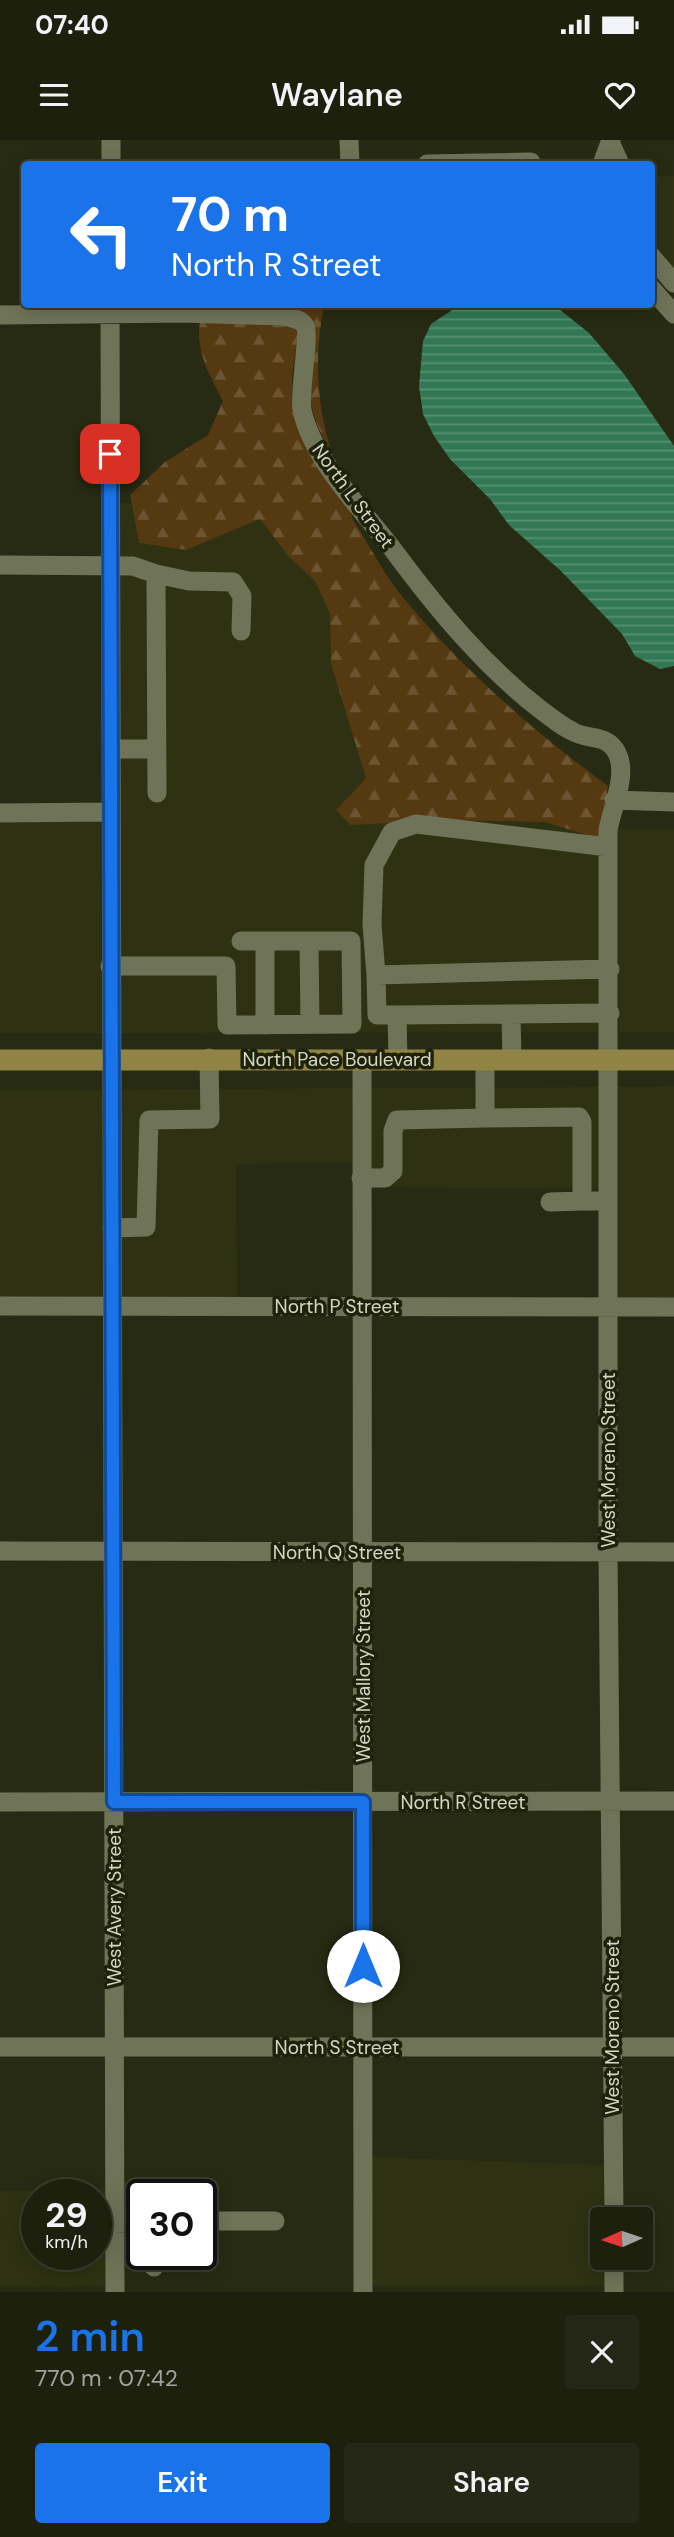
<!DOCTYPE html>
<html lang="en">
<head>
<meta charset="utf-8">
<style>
	body { margin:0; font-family:"DM Sans",sans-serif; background:#262817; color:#f1f3f6; height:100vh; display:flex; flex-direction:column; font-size:26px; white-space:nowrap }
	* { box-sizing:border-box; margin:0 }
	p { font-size:23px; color:#a1a39e }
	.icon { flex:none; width:38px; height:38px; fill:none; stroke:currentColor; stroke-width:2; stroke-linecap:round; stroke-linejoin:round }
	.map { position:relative; height:2152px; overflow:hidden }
	.panel { display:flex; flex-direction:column; background:#1e200e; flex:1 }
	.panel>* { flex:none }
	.guide { position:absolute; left:21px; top:21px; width:634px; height:147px; border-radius:7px; box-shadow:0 4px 18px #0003,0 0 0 2px #3c3e2e; background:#1a73e8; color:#fff; overflow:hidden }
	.needle { width:46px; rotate:267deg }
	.controls { position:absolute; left:590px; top:2067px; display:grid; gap:14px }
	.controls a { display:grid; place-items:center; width:63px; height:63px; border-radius:7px; background:#1e200e; box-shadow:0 4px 18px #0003,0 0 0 2px #3c3e2e; font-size:35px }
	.speed { position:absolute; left:21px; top:2039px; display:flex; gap:14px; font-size:35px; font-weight:700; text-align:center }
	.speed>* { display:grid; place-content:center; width:91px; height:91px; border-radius:50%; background:#1e200e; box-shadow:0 4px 18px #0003,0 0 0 2px #3c3e2e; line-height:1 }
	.speed small { font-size:18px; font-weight:400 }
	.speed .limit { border:4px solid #111; border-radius:10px; background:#fff; color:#111 }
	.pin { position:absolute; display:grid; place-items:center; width:60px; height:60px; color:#fff; margin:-30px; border-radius:14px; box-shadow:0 4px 10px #0006 }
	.me { position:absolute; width:77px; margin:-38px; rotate:0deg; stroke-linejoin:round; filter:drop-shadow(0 0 5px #0008) }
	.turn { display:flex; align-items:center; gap:24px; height:147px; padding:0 35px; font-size:32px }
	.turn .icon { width:91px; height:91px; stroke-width:2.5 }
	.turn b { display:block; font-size:49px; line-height:60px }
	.round { display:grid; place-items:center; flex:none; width:74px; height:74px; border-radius:7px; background:#262817 }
	.summary { display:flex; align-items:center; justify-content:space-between; height:119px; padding:0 35px }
	h1 { font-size:42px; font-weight:600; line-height:52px; color:#1a73e8 }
	.button { display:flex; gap:14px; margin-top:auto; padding:14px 35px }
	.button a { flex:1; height:80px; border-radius:7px; background:#1a73e8; color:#fff; font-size:28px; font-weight:600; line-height:80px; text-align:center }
	.button a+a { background:#262817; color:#f1f3f6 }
	.status { display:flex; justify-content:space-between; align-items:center; height:49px; padding:0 35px; background:#1e200e; direction:ltr }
	.status svg { height:19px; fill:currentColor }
	header { display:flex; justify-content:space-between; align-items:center; height:91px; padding:0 35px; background:#1e200e; font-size:32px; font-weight:600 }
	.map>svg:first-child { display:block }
</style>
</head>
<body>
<div class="status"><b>07:40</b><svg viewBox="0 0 49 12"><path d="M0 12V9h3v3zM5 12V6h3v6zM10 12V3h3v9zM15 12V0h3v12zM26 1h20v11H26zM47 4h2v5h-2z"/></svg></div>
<header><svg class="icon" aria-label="menu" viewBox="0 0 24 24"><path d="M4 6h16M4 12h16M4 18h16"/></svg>Waylane<svg class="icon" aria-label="heart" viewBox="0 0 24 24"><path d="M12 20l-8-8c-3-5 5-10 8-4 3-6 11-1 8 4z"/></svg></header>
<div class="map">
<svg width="674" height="2152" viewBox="0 0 674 2152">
	<defs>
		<pattern id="forest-firs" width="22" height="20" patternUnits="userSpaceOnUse" patternTransform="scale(1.75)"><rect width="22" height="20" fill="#553911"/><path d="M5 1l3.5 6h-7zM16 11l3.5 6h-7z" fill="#6d5532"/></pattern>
		<pattern id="water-rules" width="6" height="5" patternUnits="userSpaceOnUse" patternTransform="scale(1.75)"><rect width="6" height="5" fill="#327854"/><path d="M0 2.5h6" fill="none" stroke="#589173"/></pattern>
	</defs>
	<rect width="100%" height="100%" fill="#282b13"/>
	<path fill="#2e3212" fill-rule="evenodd" d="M651,35L674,36V129L651,101Z
		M119,363H131L139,403L186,410L260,379L289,417L315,441L330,474L331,524L366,638L336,670L447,680L545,682L600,699L601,892L120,893Z
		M101,680L102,893H0V681Z
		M617,689H674V892H619Z
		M674,946V1159H617V947Z
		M599,947V1049L370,1047V948Z
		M353,948L352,1022L236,1024L237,1158L120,1159V950Z
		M0,950H102L103,1159L0,1158Z
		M372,2017L604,2025L602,2118H605V2146H372Z
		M105,2049L106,2146H0V2051ZM37,2054H96V2114H37Z"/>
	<path fill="url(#forest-firs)" d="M204,164L324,165C314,217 316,266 333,316C318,290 308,269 310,238C311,219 319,202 314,183Z
		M200,181L293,186L298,194L292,236L293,269L349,366L353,380C370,406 385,437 406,461C464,531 535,592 608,646L600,699L545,682L447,680L350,685L336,670L366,638L331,524L330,474L315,441L289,417L260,379L186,410L139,403L130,355L165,322L208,295L223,261C210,235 195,212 200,181Z"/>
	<path fill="url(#water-rules)" d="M460,165H554L589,193L624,234L674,306V526L660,529L635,516L622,494L561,431L509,385L490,359L450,319L434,296L423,274L419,246L423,201L431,184Z"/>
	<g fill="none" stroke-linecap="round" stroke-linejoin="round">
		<path stroke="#6f7459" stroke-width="19" d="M349,0L350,24
			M610,2L620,24
			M111,24V0
			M427,24L531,22
			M602,24L611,0
			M651,116L674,143
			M651,148L674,174
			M110,164L115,2152
			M0,175L182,173L282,176C290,177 301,179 305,186C310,194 299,252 302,270C313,321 363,370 394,411C437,469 484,526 541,570C551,577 561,586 572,591C588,601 607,593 617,613C628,634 612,668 608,690V1412L614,2079
			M0,425L133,426L156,434L157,653
			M156,434L189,441L233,442L242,456L241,491
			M111,609H156
			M614,660L674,662
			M0,673L110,672
			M265,801V885
			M309,801L310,884
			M110,826H226L227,885L352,884L351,801H241
			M376,835L372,784L374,725L392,692L416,684L608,707
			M511,874L512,920
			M397,875H377L376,835L610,829
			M362,920L363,2152
			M398,920L397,875L610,873
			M485,978L579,977L582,982V1061H608
			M361,1038H385L393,1031V991L397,980L485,978V920
			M550,1062L582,1061
			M112,1088L146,1087L149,980L210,979L209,918
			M0,1166L674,1167
			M0,1411L674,1412
			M0,1662L674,1661
			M0,1907H674
			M201,2081H275
			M114,2083L142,2082
			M154,2114V2127
			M614,2118V2152"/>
		<path stroke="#908444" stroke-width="21" d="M0,920H674"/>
	</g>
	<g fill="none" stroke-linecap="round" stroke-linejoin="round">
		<defs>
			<path id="route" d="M110,314L114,1662H363V1826"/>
		</defs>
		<use href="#route" stroke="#114b97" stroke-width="18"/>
		<use href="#route" stroke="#1a73e8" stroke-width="12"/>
	</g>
	<g text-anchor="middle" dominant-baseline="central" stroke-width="7" stroke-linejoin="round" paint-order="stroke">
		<g font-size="19" fill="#d4d7c8" stroke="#1e2209">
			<text transform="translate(353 356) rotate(54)">North L Street</text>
			<text x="337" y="919">North Pace Boulevard</text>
			<text x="337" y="1166">North P Street</text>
			<text transform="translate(608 1320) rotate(-90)">West Moreno Street</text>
			<text x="337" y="1412">North Q Street</text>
			<text transform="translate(363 1536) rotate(-90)">West Mallory Street</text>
			<text x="463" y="1662">North R Street</text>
			<text transform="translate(114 1767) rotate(-90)">West Avery Street</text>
			<text transform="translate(612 1887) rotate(-90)">West Moreno Street</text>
			<text x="337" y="1907">North S Street</text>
		</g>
	</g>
</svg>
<div class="controls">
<a><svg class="needle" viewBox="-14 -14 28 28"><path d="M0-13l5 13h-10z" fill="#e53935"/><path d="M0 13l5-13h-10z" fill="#a1a39e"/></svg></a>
</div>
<div class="speed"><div>29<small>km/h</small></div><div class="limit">30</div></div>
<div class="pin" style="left:110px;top:314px;background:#d93025"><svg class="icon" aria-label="arrive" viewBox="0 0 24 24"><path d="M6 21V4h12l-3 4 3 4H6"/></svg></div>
<svg class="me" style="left:363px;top:1826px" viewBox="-20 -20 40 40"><circle r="19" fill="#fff"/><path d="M0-13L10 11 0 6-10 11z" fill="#1a73e8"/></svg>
<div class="guide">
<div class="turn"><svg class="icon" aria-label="left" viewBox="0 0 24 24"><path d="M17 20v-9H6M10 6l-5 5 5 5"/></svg><div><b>70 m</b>North R Street</div></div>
</div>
</div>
<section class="panel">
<div class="summary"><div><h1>2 min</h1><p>770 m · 07:42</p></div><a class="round"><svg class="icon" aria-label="close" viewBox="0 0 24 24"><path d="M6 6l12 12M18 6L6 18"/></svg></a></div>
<div class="button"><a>Exit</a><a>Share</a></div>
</section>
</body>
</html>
